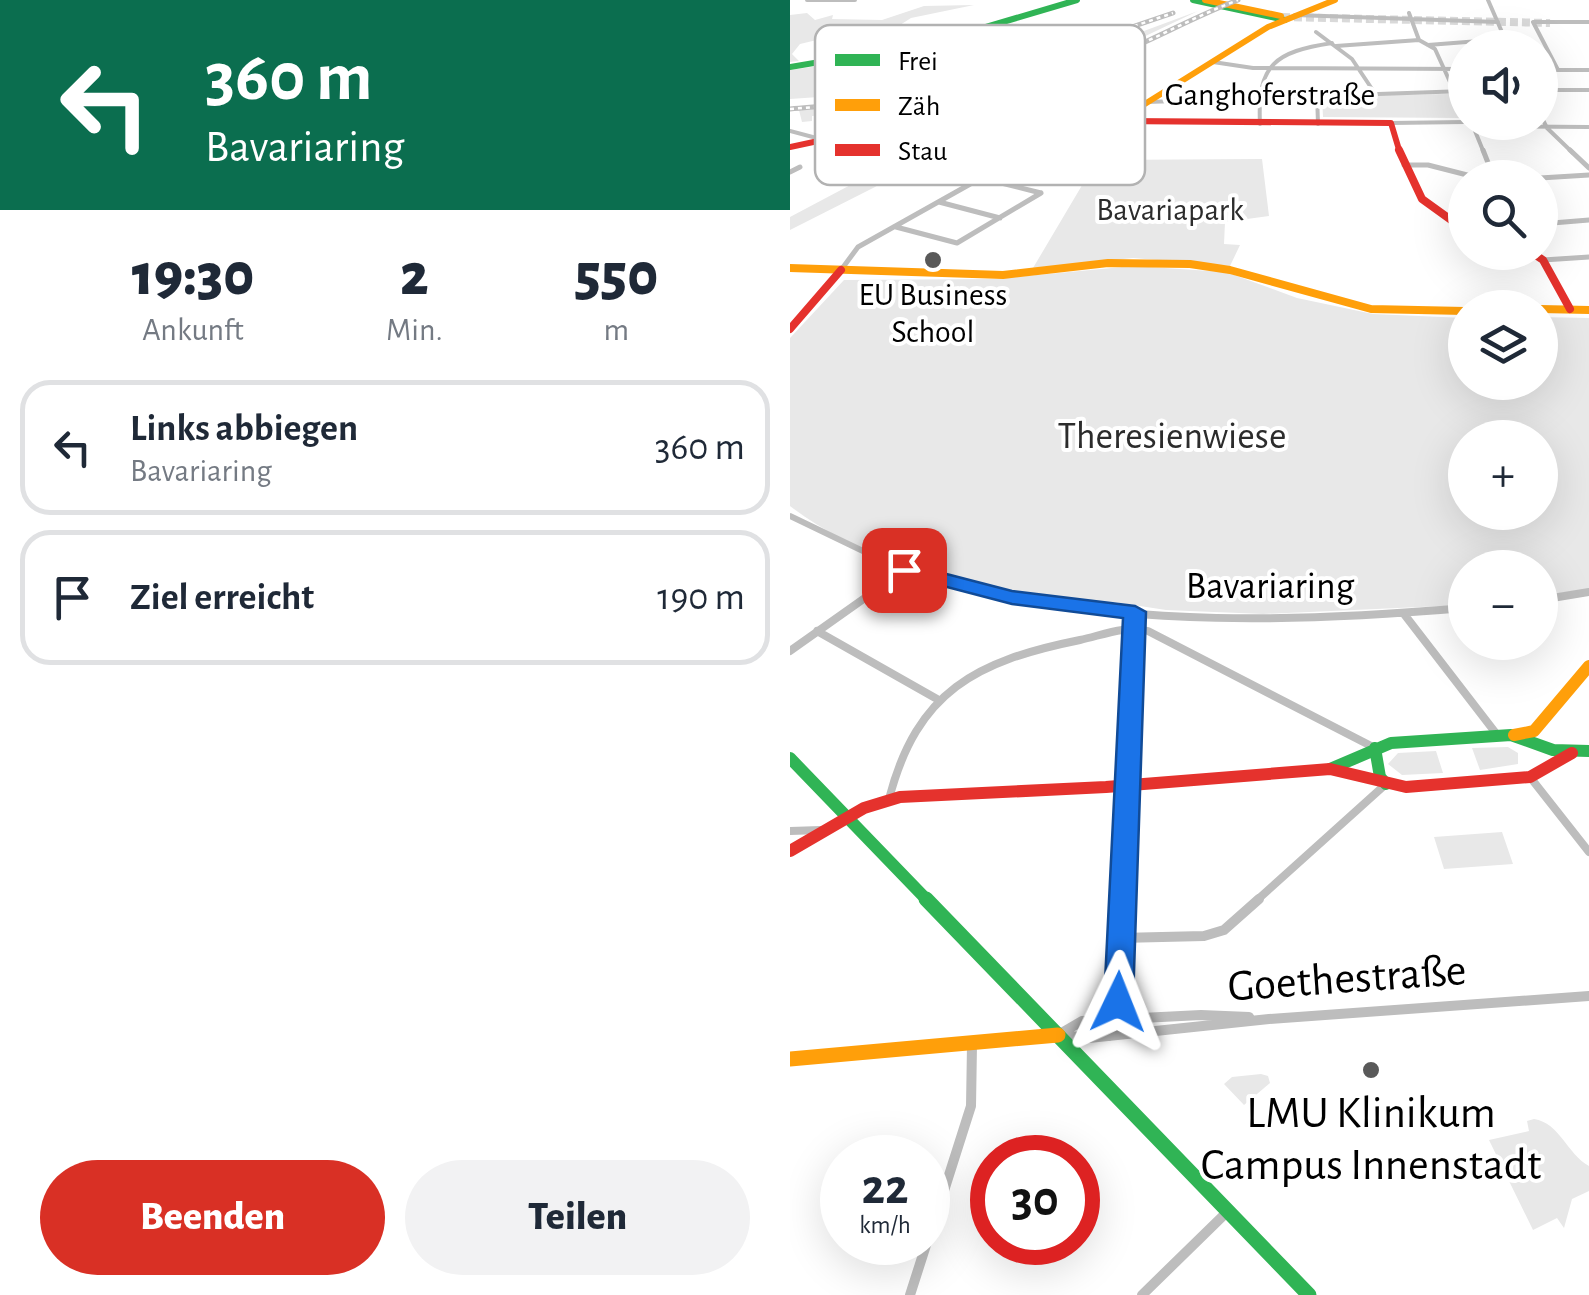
<!DOCTYPE html>
<html lang="de">
<head>
<meta charset="utf-8">
<style>
	body { margin:0; font-family:"Alegreya Sans",sans-serif; background:#f2f2f3; color:#1f2937; height:100vh; display:flex; flex-direction:column; font-size:38px; white-space:nowrap }
	* { box-sizing:border-box; margin:0 }
	p { font-size:32px; color:#747a83 }
	.icon { flex:none; width:55px; height:55px; fill:none; stroke:currentColor; stroke-width:2; stroke-linecap:round; stroke-linejoin:round }
	.map { position:relative; flex:1; overflow:hidden }
	.details { display:flex; flex-direction:column; background:#fff; width:790px }
	.details>* { flex:none }
	.banner { background:#0b6e4f; color:#fff; overflow:hidden }
	.controls { position:absolute; left:658px; top:30px; display:grid; gap:20px }
	.controls a { display:grid; place-items:center; width:110px; height:110px; border-radius:50%; background:#fff; box-shadow:0 10px 40px #0002; font-size:50px }
	.speed { position:absolute; left:30px; top:1135px; display:flex; gap:20px; font-size:50px; font-weight:700; text-align:center }
	.speed>* { display:grid; place-content:center; width:130px; height:130px; border-radius:50%; background:#fff; box-shadow:0 10px 40px #0002; line-height:1 }
	.speed small { font-size:25px; font-weight:400 }
	.speed .limit { border:15px solid #d22; background:#fff; color:#111 }
	.pin { position:absolute; display:grid; place-items:center; width:85px; height:85px; color:#fff; margin:-42px; border-radius:20px; box-shadow:0 5px 15px #0006 }
	.me { position:absolute; width:110px; margin:-55px; rotate:2deg; stroke-linejoin:round; filter:drop-shadow(0 0 8px #0008) }
	.turn { display:flex; align-items:center; gap:35px; height:210px; padding:0 40px; font-size:45px }
	.turn .icon { width:130px; height:130px; stroke-width:2.5 }
	.turn b { display:block; font-size:70px; line-height:85px }
	.eta { display:flex; justify-content:space-evenly; align-items:center; height:170px; text-align:center }
	.eta b { font-size:60px; font-weight:800; line-height:70px }
	.cta { display:flex; gap:20px; margin-top:auto; padding:20px 40px }
	.cta a { flex:1; height:115px; border-radius:60px; background:#d93025; color:#fff; font-size:40px; font-weight:800; line-height:115px; text-align:center }
	.cta a+a { background:#f2f2f3; color:#1f2937 }
	ul { padding:0; list-style:none }
	li { display:flex; align-items:center; gap:30px; height:135px; margin:0 20px 15px; padding:0 20px; border:5px solid #e0e1e3; border-radius:30px }
	li div { flex:1 }
	li b { display:block; font-size:38px }
	li em { font-style:normal }
	main { display:flex; flex:1; min-height:0 }
	.map>svg:first-child { display:block }
</style>
</head>
<body>
<main>
<section class="details">
<div class="banner">
<div class="turn"><svg class="icon" aria-label="left" viewBox="0 0 24 24"><path d="M17 20v-9H6M10 6l-5 5 5 5"/></svg><div><b>360 m</b>Bavariaring</div></div>
</div>
<div class="eta">
<div><b>19:30</b><p>Ankunft</p></div>
<div><b>2</b><p>Min.</p></div>
<div><b>550</b><p>m</p></div>
</div>
<ul>
<li><svg class="icon" aria-label="left" viewBox="0 0 24 24"><path d="M17 20v-9H6M10 6l-5 5 5 5"/></svg><div><b>Links abbiegen</b><p>Bavariaring</p></div><em>360 m</em></li>
<li><svg class="icon" aria-label="arrive" viewBox="0 0 24 24"><path d="M6 21V4h12l-3 4 3 4H6"/></svg><div><b>Ziel erreicht</b></div><em>190 m</em></li>
</ul>
<div class="cta"><a>Beenden</a><a>Teilen</a></div>
</section>
<div class="map">
<svg width="799" height="1295" viewBox="0 0 799 1295">
	<rect width="100%" height="100%" fill="#fff"/>
	<path fill="#e8e8e8" fill-rule="evenodd" d="M184,5L121,18L88,39L56,33L10,44L2,54L9,61L0,62V15L17,13L25,20L43,15L42,19L92,20L134,6Z
		M408,11L301,62L252,77L308,48Z
		M364,36L368,37L318,65L240,99L213,116L190,117L244,81L309,63Z
		M36,65L56,89L43,96L0,99V70Z
		M211,89L173,117H147L149,101L55,108L48,110V114L22,116V121L12,122L9,110L0,111Z
		M659,94L671,118L533,117L532,96Z
		M142,139L156,142L85,187L0,230V217L66,182L72,183Z
		M472,159L479,216L435,222L434,244L450,245L440,266L343,258L243,268L307,160Z
		M343,266L436,272L507,298L583,314L675,318V382H750V317L799,318V589L750,596V568H675V605L473,614L376,610L324,602L315,605C209,591 85,572 0,506V338L54,280L205,279ZM675,438H750V512H675Z
		M718,747L728,753V764L690,770L682,748Z
		M646,751L653,773L612,775L598,764L608,753Z
		M712,832L723,864L654,869L644,837Z
		M471,1074L478,1076L480,1083L454,1105L434,1084L442,1077Z
		M744,1119C770,1123 777,1154 799,1166V1191L782,1199L774,1228L767,1218L743,1230L699,1140L739,1131L737,1121Z"/>
	<g fill="none" stroke-linecap="round" stroke-linejoin="round">
		<path stroke="#d9d9d9" stroke-width="8" stroke-dasharray="8 4" stroke-linecap="butt" d="M492,17L760,23"/>
		<path stroke="#bdbdbd" stroke-width="4" d="M17,0H65
			M619,13L629,40L645,49L675,115
			M505,15L708,22
			M526,32L562,59L584,92
			M638,45L715,39L698,0
			M546,46L629,40
			M423,62L463,68L675,69
			M750,70H799
			M768,70L743,22H799
			M750,90H799
			M527,94L528,124
			M357,102L675,91
			M750,114L757,128L783,153
			M601,123L675,122
			M50,124L95,120L105,124
			M470,124C467,64 485,52 542,43
			M0,131L34,140
			M694,153L683,126L799,127"/>
		<path stroke="#bdbdbd" stroke-width="5" d="M693,150L704,178
			M780,150L799,168
			M614,165H638L689,178
			M0,172L10,167
			M750,178L799,175
			M149,202L210,218
			M750,224L799,220
			M106,227L167,243L251,193
			M750,235V243
			M753,260L799,257
			M51,270L68,247L191,178L251,193"/>
		<path stroke="#bdbdbd" stroke-width="6" d="M0,516L102,565L191,590
			M86,590L114,570"/>
		<path stroke="#bdbdbd" stroke-width="8" d="M180,588C342,627 510,622 675,608
			M750,600L799,592
			M614,614L708,736
			M27,631L147,699
			M0,651L89,588
			M740,777L799,852
			M99,799C127,691 186,661 290,640C313,635 335,625 358,631L585,748
			M0,831L31,830
			M332,901L345,613
			M466,901L596,784"/>
		<path stroke="#bdbdbd" stroke-width="10" d="M330,938L414,936L434,930L469,899
			M268,1035L292,1021L411,1015L459,1017
			M272,1035L299,1038L479,1019L799,996
			M320,1036L328,1002L333,899
			M138,1241L181,1106L182,1045
			M120,1295L137,1242
			M352,1295L438,1211"/>
		<path stroke="#30b455" stroke-width="6" d="M403,0L495,20
			M0,67L142,43L287,0"/>
		<path stroke="#30b455" stroke-width="12" d="M585,748L590,777L596,784
			M0,758L138,901
			M540,769L601,743L721,735L763,750L799,751"/>
		<path stroke="#30b455" stroke-width="15" d="M136,899L519,1295"/>
		<path stroke="#ff9f0a" stroke-width="6" d="M415,0L491,16
			M335,122L342,112L478,27L545,0"/>
		<path stroke="#ff9f0a" stroke-width="8" d="M0,268L213,275L318,263L400,264L440,270L581,309L675,311
			M750,309L799,310"/>
		<path stroke="#ff9f0a" stroke-width="12" d="M724,735L744,731L799,666"/>
		<path stroke="#ff9f0a" stroke-width="15" d="M0,1059L268,1035"/>
		<path stroke="#e5322d" stroke-width="6" d="M193,120L601,123L610,153
			M0,147L121,121L166,119"/>
		<path stroke="#e5322d" stroke-width="8" d="M609,150L632,199L675,230
			M741,252L753,260L780,309
			M0,329L51,270"/>
		<path stroke="#e5322d" stroke-width="12" d="M0,851L74,808L110,797L316,787L540,769L616,787L740,777L782,753"/>
		<defs>
			<path id="rail" d="M168,80L253,57L383,13
				M0,109C96,101 194,98 287,69C343,52 393,21 448,0
				M160,136L235,86"/>
		</defs>
		<use href="#rail" stroke="#bdbdbd" stroke-width="5"/>
		<use href="#rail" stroke="#fff" stroke-width="2.5" stroke-dasharray="4" stroke-linecap="butt"/>
		<path stroke="#30b455" stroke-width="6" d="M166,119L193,120"/>
	</g>
	<path fill="#1a73e8" stroke="#114b97" stroke-width="2.5" d="M114,563L222,591L345,606L356,612L343,1002L339,1011L328,1014L318,1011L314,1002L333,618L222,604L107,574L104,570Z"/>
	<g fill="#595959" stroke="#fff" stroke-width="4">
		<circle cx="143" cy="260" r="10"/>
		<circle cx="581" cy="1070" r="10"/>
	</g>
	<g text-anchor="middle" dominant-baseline="central" stroke-width="8" stroke-linejoin="round" paint-order="stroke">
		<g font-size="32" fill="#000" stroke="#fff">
			<text x="480" y="95">Ganghoferstraße</text>
		</g>
		<g font-size="32" fill="#2c2c2c" stroke="#fff">
			<text x="380" y="210">Bavariapark</text>
		</g>
		<g font-size="32" fill="#000" stroke="#fff">
			<text x="143" y="295">EU Business<tspan x="143" dy="37">School</tspan></text>
		</g>
		<g font-size="38" fill="#2c2c2c" stroke="#fff">
			<text x="382" y="437">Theresienwiese</text>
		</g>
		<g font-size="38" fill="#000" stroke="#fff">
			<text x="480" y="587">Bavariaring</text>
		</g>
		<g font-size="45" fill="#000" stroke="#fff">
			<text transform="translate(557 979) rotate(-4)">Goethestraße</text>
		</g>
		<g font-size="45" fill="#000" stroke="#fff">
			<text x="581" y="1113">LMU Klinikum<tspan x="581" dy="52">Campus Innenstadt</tspan></text>
		</g>
	</g>
	<rect x="25" y="25" width="330" height="160" rx="15" fill="#fff" stroke="#b2b2b2" stroke-width="2.5"/>
	<rect x="45" y="54" width="45" height="12" fill="#30b455"/>
	<rect x="45" y="99" width="45" height="12" fill="#ff9f0a"/>
	<rect x="45" y="144" width="45" height="12" fill="#e5322d"/>
	<g font-size="28" fill="#000">
		<text x="108" y="70">Frei</text>
		<text x="108" y="115">Zäh</text>
		<text x="108" y="160">Stau</text>
	</g>
</svg>
<div class="controls">
<a><svg class="icon" aria-label="sound" viewBox="0 0 24 24"><path d="M4 9h4l5-4v14l-5-4H4zM17 9q2 3 0 6"/></svg></a>
<a><svg class="icon" aria-label="search" viewBox="0 0 24 24"><circle cx="10" cy="10" r="6"/><path d="M15 15l6 6"/></svg></a>
<a><svg class="icon" aria-label="layers" viewBox="0 0 24 24"><path d="M12 4l9 5-9 5-9-5zM3 14l9 5 9-5"/></svg></a>
<a>+</a>
<a>−</a>
</div>
<div class="speed"><div>22<small>km/h</small></div><div class="limit">30</div></div>
<div class="pin" style="left:114px;top:570px;background:#d93025"><svg class="icon" aria-label="arrive" viewBox="0 0 24 24"><path d="M6 21V4h12l-3 4 3 4H6"/></svg></div>
<svg class="me" style="left:328px;top:1002px" viewBox="-20 -20 40 40"><path d="M0-17L14 15 0 8-14 15z" fill="#1a73e8" stroke="#fff" stroke-width="4"/></svg>
</div>
</main>
</body>
</html>
